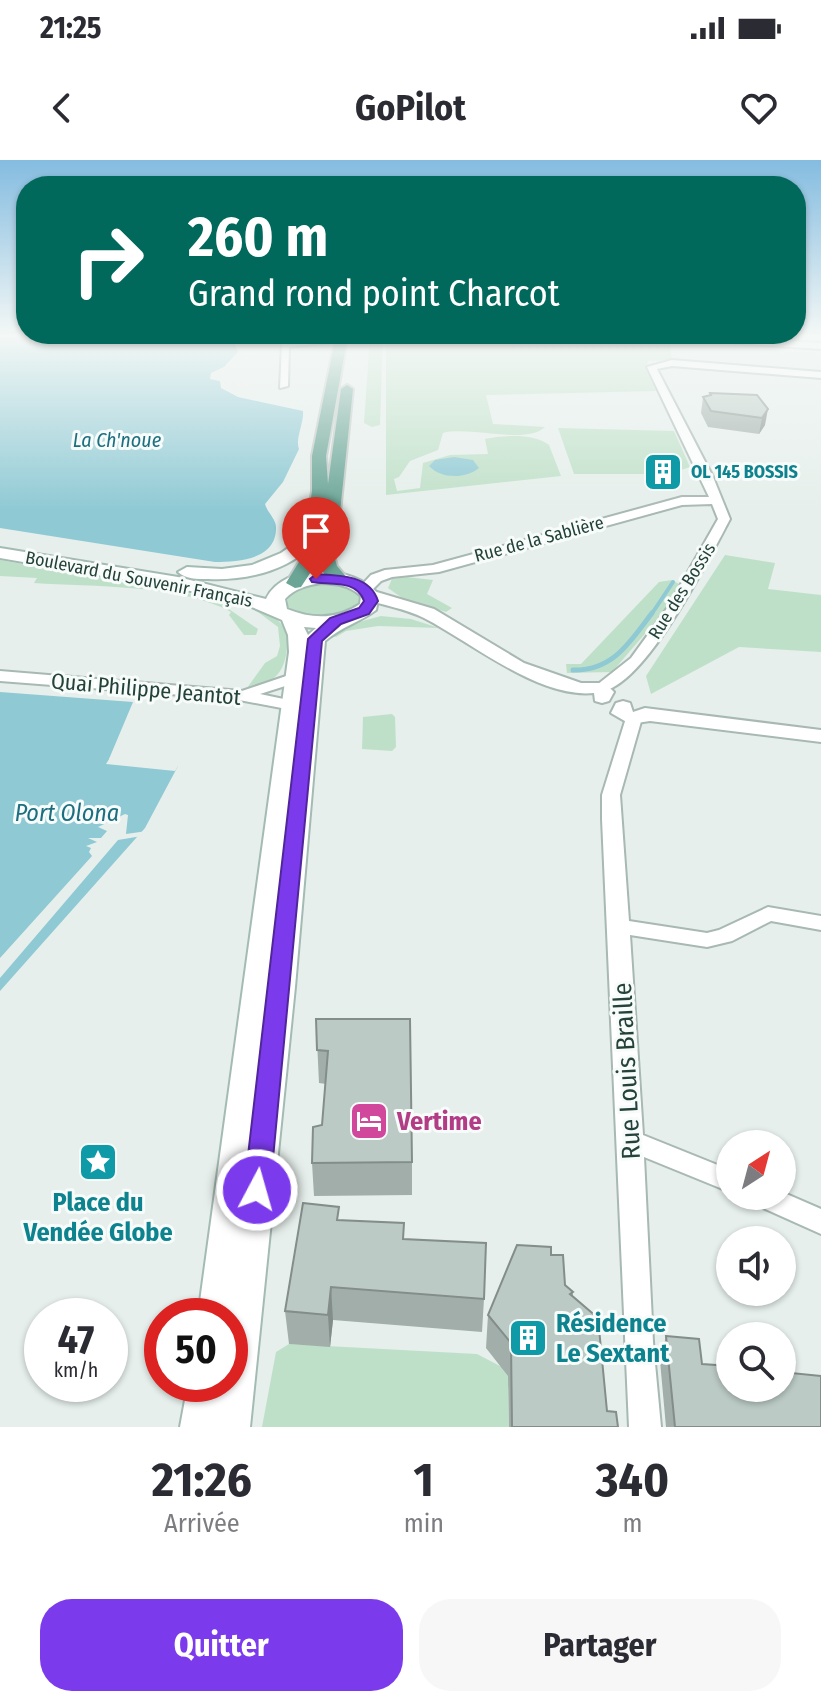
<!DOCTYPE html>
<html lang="fr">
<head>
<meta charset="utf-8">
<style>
	body { margin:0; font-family:"Fira Sans Condensed",sans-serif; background:#f7f7f7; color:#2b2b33; height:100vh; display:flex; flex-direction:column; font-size:30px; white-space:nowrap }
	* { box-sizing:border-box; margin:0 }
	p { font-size:26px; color:#7c7c81 }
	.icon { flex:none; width:44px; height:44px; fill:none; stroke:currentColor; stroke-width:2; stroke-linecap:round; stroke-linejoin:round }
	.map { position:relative; height:1267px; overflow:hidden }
	.details { display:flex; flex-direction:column; background:#fff; flex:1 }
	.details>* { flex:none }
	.banner { position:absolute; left:16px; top:16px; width:790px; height:168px; border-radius:32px; box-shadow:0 2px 6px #0004; background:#00695c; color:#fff; overflow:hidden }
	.needle { width:52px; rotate:36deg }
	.controls { position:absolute; left:716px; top:970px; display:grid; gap:16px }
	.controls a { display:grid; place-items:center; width:80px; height:80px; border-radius:50%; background:#fff; box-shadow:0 2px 6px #0004; font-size:40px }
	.speed { position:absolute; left:24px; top:1138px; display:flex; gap:16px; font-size:40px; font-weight:700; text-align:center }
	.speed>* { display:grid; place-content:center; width:104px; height:104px; border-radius:50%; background:#fff; box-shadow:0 2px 6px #0004; line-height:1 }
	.speed small { font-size:20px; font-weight:400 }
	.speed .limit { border:12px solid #d22; background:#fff; color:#111 }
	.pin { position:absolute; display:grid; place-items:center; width:68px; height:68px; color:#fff; margin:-82px -34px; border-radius:50% 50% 50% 0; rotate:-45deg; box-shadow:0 0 8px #0007 }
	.pin .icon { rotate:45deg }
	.me { position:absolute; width:88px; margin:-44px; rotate:6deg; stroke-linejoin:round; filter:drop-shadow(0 0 6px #0008) }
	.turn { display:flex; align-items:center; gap:28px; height:168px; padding:0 40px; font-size:36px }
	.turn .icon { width:104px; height:104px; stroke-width:2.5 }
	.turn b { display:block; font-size:56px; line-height:68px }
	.eta { display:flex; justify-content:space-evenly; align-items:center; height:136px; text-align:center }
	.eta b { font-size:48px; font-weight:700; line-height:56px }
	.primary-button { display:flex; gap:16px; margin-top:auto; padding:16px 40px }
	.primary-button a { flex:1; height:92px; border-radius:32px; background:#7c3aed; color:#fff; font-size:32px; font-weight:700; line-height:92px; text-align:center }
	.primary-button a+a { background:#f7f7f7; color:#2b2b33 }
	.status { display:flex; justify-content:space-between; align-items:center; height:56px; padding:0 40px; background:#fff; direction:ltr }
	.status svg { height:22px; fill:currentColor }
	header { display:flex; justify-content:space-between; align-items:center; height:104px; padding:0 40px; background:#fff; font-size:36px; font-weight:700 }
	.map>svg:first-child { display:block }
</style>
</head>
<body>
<div class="status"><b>21:25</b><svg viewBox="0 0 49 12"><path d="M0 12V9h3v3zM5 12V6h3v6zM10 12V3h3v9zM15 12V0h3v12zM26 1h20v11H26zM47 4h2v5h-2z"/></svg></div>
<header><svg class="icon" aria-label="back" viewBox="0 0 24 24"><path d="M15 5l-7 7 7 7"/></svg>GoPilot<svg class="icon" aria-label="heart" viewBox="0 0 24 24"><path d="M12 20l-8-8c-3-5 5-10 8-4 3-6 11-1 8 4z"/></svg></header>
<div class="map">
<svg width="821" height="1267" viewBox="0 0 821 1267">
	<rect width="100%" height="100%" fill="#e6efeb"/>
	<path fill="#bfe0c8" d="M370,175H383L380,265L372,267L364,263Z
		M386,175H669L672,200L648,201L646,209L656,231L486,235L493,264L545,267C527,285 471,266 443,273L438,290L410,301L399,317L394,319L397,331L420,328L423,303L450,295L488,294L485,279C504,275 534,273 549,285L561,316L386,335Z
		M558,268L674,271L690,307L669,314H574Z
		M725,395L775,403L768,429L821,435V492L739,487L651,534L646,516Z
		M0,400L226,440L223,445L258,469L256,475H244L229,455L231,452C181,424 92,427 34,423L37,418L0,416Z
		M407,417L433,420L427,434L452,448L446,452L405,440L388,428L392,419Z
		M672,420L679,424L662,454L612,512L567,513L566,504H581L659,422Z
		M321,423L345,426L359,435V442C343,461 306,462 287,446L288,434L305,425Z
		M246,443C260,448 276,454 284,468C287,474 288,480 287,487C285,514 273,524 247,528L265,503L277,496L280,486L278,467Z
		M381,456L411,459L439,468L378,466L346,471L336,477L330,475L344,466Z
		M392,554L395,557L396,587L392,591L362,589L363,557Z
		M289,1184L477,1194L500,1206L503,1203L513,1215L508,1229L509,1267H262L276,1192Z"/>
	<path fill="#8ec9d4" d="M0,175H243L235,185L238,192L224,207L211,213L210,219L220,221L221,228L238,237L303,251C304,263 295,279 299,289L283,322L265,344C267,352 276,359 276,367C277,399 240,402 215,402L0,368Z
		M454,297L473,300L479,308C466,319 441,319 429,306L435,300Z
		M0,532L133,542L109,599L178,606L145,668L0,831Z"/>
	<path fill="#e6efeb" d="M129,567L115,596L180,603L175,611L106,604Z
		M125,654L128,655L126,674L147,671L142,676L118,680L0,818V798L92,696L89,692L91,688L86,686L97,682L88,678H101L107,671L98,667Z"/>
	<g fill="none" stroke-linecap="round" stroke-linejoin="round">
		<path stroke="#8ec9d4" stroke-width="4" d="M651,455L673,422"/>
		<path stroke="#8ec9d4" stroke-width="5" d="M573,510C613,511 630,482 652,453"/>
		<defs>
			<path id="minor" d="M330,175H338L332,182L289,187L288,226L280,228L282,183Z
				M732,178L821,183V189L735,183Z
				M672,200L821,212V218L672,206L657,209L713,317L730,359C712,393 639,540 595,531L593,528L631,498L668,447L718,359L712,344L682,345L439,412L392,417L381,421L370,432H360L358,429L371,415L385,410L433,405L682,337H709L647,207Z
				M0,511L242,531L295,513L303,518L301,521L260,534L298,542L300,545L292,550L234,539L0,521Z
				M634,553L642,558L620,635L629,761L707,773L719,770L768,747L821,756V770L771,761L732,781L707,787L630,775L643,975L730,1010V1032L644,997L653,1182L661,1267H629L602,659V635L626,558Z
				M782,1032L821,1049V1074L754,1044L750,1036H782Z"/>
			<path id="tertiary" d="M370,430L434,449L524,503L581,523H605L614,532L609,541L602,543L595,541L594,533C539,539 471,482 424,458C406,449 383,445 364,439L362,435Z
				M623,541L630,543L633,552L645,548L821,570V582L650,561L630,564L611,553L616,543Z"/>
			<path id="secondary" d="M314,370L322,375C295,409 250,421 208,419C197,419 185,419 178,412L187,407L222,409L252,405L281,393Z
				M0,388L178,417L266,439C284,401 356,405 379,435L376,450C359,463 342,466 325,481L295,827L250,1267H180L188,1224H230V1156H198L289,492L288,475L282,460L240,442L208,434L0,398ZM322,423C337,424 349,425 361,436L360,444C337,460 312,459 287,449L285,439C295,428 308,425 322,423ZM304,467L316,468L308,475Z"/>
			<path id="primary" d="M336,175H348L326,296L328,324L341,229L347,225L353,229L335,399L337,406L348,419L345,423H333L319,408L318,401L301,427L295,428L286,423L302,397L312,331V296Z"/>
		</defs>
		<use href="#minor" stroke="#a8b8b2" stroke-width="4"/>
		<use href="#tertiary" stroke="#a8b8b2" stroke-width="4"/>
		<use href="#secondary" stroke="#a4bbb3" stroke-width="4"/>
		<use href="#primary" stroke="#c2cac8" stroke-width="4"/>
		<use href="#minor" fill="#fff" fill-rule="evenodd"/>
		<use href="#tertiary" fill="#fff" fill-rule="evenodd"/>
		<use href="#secondary" fill="#fff" fill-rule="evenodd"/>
		<use href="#primary" fill="#6aa596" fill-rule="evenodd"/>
	</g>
	<path fill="#a1aea9" d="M710,233L757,235L765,265L759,274L708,267L701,253L703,237L709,236Z
		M316,859L412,1002V1035L314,1036L312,1003L322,965L326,924L319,923Z
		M340,1060L404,1063V1079L484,1139L482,1172L333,1160L330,1187L289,1184L285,1151Z
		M551,1095L565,1125L573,1132V1136L607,1251L618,1267H509L508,1216L486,1188L488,1155Z
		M666,1176L702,1204L821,1267H666L660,1201Z"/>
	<path fill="#838d89" d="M768,249L765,265L759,274L762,258Z
		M331,1127L333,1160L330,1187L328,1155Z"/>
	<path fill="#bbcac4" stroke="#838d89" stroke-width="2" d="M710,233L757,235L768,249L762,258L711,251L703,237L711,235Z
		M316,859H410L412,1002L312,1003L313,967L322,965L328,891L317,890Z
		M303,1043L339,1047L337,1060L404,1063L403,1079L486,1083L484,1139L331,1127L328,1155L285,1151Z
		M517,1085L551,1087V1095H563L565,1125L573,1132L570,1134L598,1158L607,1251L616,1252L618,1267H512L511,1183L488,1155Z
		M666,1176L699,1179L702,1204L730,1206V1228H782V1212L821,1216V1267H675Z"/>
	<linearGradient id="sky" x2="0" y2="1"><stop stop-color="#84bce0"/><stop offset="0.5" stop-color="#f4f8f6"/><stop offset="1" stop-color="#f4f8f6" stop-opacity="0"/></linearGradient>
	<rect width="821" height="352" fill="url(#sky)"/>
	<path fill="#7c3aed" stroke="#51269a" stroke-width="2" d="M316,414C339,415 370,415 378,441L369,454L341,464L322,481L270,1030L267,1038L257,1042L248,1038L244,1030L308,479L330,458L359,448L364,441C357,419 329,425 312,422L310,419Z"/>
	<defs>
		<symbol id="building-square" viewBox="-11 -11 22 22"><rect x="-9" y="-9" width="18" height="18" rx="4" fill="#0f9aa8" stroke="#f7fbf9"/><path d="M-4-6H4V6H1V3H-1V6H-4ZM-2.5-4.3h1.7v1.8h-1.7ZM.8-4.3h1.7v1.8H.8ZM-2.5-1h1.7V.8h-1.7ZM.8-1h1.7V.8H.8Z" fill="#fff"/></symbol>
		<symbol id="hotel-square" viewBox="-11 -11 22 22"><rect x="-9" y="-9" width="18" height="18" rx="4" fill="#d1479c" stroke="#f7fbf9"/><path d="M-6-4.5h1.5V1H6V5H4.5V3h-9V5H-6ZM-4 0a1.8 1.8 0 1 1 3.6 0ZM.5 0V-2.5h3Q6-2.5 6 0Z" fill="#fff"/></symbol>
		<symbol id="sight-square" viewBox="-11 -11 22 22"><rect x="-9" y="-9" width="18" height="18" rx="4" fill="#0f9aa8" stroke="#f7fbf9"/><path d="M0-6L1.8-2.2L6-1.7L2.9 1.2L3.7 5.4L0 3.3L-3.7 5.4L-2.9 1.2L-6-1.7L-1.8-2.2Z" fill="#fff"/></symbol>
	</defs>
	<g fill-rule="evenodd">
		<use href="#building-square" x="641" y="290" width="44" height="44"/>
		<use href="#hotel-square" x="347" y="939" width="44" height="44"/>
		<use href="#sight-square" x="76" y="980" width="44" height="44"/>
		<use href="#building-square" x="506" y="1156" width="44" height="44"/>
	</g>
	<g text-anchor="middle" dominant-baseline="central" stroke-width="6" stroke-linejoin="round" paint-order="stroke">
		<g font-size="18" font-weight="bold" fill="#0d838f" stroke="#f7fbf9" text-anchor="start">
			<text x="691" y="312">OL 145 BOSSIS</text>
		</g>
		<g font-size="18" fill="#24423a" stroke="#f7fbf9">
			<text transform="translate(539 379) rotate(-15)">Rue de la Sablière</text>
			<text transform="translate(139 419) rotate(11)">Boulevard du Souvenir Français</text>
			<text transform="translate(682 431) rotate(-58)">Rue des Bossis</text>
		</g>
		<g font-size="20" font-style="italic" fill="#1c6f80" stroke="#f7fbf9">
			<text x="117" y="280">La Ch'noue</text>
		</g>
		<g font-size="22" fill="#24423a" stroke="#f7fbf9">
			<text transform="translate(146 529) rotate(5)">Quai Philippe Jeantot</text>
		</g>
		<g font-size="24" font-style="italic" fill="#1c6f80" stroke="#f7fbf9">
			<text x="67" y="653">Port Olona</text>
		</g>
		<g font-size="26" fill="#24423a" stroke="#f7fbf9">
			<text transform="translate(627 911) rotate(-93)">Rue Louis Braille</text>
		</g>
		<g font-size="26" font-weight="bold" fill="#b23c85" stroke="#f7fbf9" text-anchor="start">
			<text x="397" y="961">Vertime</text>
		</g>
		<g font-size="26" font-weight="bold" fill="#0d838f" stroke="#f7fbf9">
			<text x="98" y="1042">Place du<tspan x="98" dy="30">Vendée Globe</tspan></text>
			<text x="556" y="1163" text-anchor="start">Résidence<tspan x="556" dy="30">Le Sextant</tspan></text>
		</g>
	</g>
</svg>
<div class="controls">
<a><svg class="needle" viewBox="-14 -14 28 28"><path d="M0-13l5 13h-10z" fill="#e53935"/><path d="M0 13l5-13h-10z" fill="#7c7c81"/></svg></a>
<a><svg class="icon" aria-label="sound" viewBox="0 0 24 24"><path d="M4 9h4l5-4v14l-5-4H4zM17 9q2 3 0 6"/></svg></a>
<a><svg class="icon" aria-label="search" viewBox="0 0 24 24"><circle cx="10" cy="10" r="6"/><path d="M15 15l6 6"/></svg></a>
</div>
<div class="speed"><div>47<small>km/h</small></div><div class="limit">50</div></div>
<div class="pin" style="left:316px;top:419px;background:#d93025"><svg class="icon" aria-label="arrive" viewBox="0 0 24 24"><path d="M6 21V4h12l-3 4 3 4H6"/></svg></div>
<svg class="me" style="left:257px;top:1030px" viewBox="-20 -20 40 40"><circle r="17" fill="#7c3aed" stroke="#fff" stroke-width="3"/><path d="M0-11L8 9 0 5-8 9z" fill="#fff"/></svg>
<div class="banner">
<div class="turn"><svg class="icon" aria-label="right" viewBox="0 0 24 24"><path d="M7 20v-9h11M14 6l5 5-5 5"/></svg><div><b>260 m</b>Grand rond point Charcot</div></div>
</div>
</div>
<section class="details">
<div class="eta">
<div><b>21:26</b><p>Arrivée</p></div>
<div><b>1</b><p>min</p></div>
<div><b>340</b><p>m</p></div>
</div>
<div class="primary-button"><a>Quitter</a><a>Partager</a></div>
</section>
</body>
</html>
